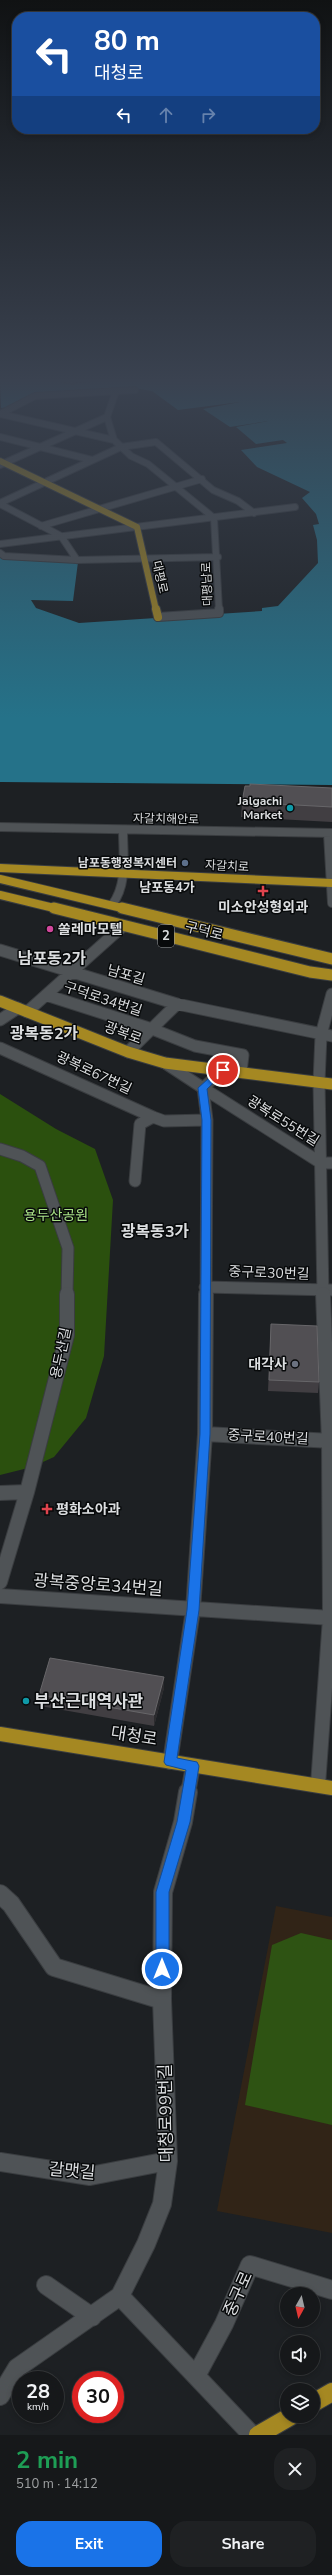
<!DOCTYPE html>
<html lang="en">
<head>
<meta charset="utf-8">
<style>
	body { margin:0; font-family:"Nunito Sans","Noto Sans KR",sans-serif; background:#1f2123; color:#f1f3f6; height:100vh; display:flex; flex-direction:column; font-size:15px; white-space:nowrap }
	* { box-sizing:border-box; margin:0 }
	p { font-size:13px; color:#9ea0a2 }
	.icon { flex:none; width:22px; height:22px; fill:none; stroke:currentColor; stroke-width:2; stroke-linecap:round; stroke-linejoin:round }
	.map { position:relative; height:2435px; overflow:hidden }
	.details { display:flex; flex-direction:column; background:#16181a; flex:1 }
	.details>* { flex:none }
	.top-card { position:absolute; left:12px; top:12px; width:308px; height:122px; border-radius:16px; box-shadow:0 2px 6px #0003,0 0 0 1px #353739; background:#1a4fa0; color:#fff; overflow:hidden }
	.needle { width:26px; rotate:188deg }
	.fabs { position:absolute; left:280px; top:2287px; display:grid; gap:8px }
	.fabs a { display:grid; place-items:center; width:40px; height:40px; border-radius:50%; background:#16181a; box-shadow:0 2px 6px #0003,0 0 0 1px #353739; font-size:20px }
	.speed { position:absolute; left:12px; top:2371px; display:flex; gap:8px; font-size:20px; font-weight:700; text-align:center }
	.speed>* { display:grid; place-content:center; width:52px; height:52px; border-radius:50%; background:#16181a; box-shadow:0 2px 6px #0003,0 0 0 1px #353739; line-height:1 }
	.speed small { font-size:10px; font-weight:400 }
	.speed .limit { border:6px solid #d22; background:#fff; color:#111 }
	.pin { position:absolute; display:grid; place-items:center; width:34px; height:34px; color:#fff; margin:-17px; border:2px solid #fff; border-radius:50%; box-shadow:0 1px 4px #0007 }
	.me { position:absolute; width:44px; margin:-22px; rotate:0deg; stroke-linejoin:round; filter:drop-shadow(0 0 3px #0008) }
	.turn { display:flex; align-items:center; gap:14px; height:84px; padding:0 16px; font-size:18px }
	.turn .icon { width:52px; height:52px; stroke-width:2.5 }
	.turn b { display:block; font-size:28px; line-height:34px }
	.lanes { display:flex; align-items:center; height:38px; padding:0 16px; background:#0003; justify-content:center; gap:20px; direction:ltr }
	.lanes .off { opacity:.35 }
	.round { display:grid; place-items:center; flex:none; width:42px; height:42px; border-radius:16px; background:#1f2123 }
	.summary { display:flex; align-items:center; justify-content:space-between; height:68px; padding:0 16px }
	h1 { font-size:24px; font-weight:700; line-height:30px; color:#1e9e55 }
	.cta { display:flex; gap:8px; margin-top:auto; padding:8px 16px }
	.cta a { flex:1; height:46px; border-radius:16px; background:#1a73e8; color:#fff; font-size:16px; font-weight:700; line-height:46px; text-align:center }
	.cta a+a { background:#1f2123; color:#f1f3f6 }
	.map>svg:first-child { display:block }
</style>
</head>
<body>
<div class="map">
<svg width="332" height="2435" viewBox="0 0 332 2435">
	<rect width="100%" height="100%" fill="#1d2023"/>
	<path fill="#312417" d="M276,1906L332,1917V2233L217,2211Z"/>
	<path fill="#2e5313" d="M301,1933L332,1940V2125L245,2105L272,1945Z"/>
	<path fill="#2b500e" d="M0,1094L56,1129L95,1149L113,1200L104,1356L86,1418L54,1457L32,1467L0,1475Z"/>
	<path fill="#257289" d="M0,377H46L75,383L130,380V377H332V785L0,782V557L78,562L73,601L31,600L36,608L79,623L262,611V608L278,606L318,563L317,540L313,525L319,524L316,514L302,498L310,492L257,467L241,450L287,443L283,440L256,444L236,427L268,421L230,427L203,409L240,402L178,410L152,391L140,389L37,394L12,407L1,408Z"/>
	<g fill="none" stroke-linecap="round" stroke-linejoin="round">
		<defs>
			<path id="minor-far4" d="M57,377L73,381
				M0,414L114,440L131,456L148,464L214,518L219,610
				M0,414L35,396L135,390
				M0,437L92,460
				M114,440L107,417L116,391
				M0,465L107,417
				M0,503L121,447L156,442L213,490L238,501L254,513
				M0,504L61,536L77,560
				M41,526L202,479
				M0,544L295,507
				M0,553L4,556L77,560L218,557"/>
			<path id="minor-far3" d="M158,617L219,613V609
				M0,827L332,833
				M328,834L332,903
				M112,905C128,884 123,855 123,830"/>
			<path id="minor-far2" d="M0,950L177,1004L332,1036
				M46,995L152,1029L195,1046L243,1055L241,1072
				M27,1012L123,926
				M0,1020L18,1008
				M0,1048L153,1117
				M128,1052L177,1004
				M165,1063L203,1088L207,1120L206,1295
				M223,1070L203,1088L321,1163H332
				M0,1149L22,1156L40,1166L68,1248L67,1295
				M135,1181L140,1124L153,1117L164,1121L207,1120
				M205,1287L332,1290
				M323,1295L319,1082L321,1035L332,994"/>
			<path id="minor-far1" d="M205,1434L332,1441
				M0,1493L27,1492
				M0,1582L27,1492L67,1335V1294
				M0,1596L332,1618
				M170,1762L193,1610L205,1434L206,1294
				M318,1785L330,1618L329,1441L323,1294
				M188,1793L193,1766"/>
			<path id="minor" d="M0,1894L11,1904L54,1967L162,2000
				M0,2162L90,2176L168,2161
				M46,2285L92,2317
				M120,2296L252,2435
				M196,2376L224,2324L250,2265L332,2290
				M0,2396L17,2368L120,2296L146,2244L162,2204L168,2161L162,2000L163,1892L183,1822L188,1792"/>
			<path id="major-far4" d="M0,461L137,527L156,610"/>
			<path id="major-far3" d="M156,609L158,617
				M0,868L332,883
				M0,879L126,909
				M0,895L58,909"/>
			<path id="major-far2" d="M54,908L310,972L332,975
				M122,908L332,959
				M0,1001L128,1052L165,1063L332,1084"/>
			<path id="major-far1" d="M0,1734L332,1788"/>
			<path id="major" d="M313,2403L332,2392
				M258,2435L291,2416"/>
		</defs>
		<use href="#minor-far4" stroke="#3a3d40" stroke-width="8"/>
		<use href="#minor-far3" stroke="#3a3d40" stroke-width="10"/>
		<use href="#minor-far2" stroke="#3a3d40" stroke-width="13"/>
		<use href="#minor-far1" stroke="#3a3d40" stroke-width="16"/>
		<use href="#minor" stroke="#3a3d40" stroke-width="20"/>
		<use href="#major-far4" stroke="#3a3d40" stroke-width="8"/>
		<use href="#major-far3" stroke="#3a3d40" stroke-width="10"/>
		<use href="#major-far2" stroke="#3a3d40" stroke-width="13"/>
		<use href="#major-far1" stroke="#3a3d40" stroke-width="16"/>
		<use href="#major" stroke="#3a3d40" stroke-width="20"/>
		<use href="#minor-far4" stroke="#4f5356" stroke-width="6"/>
		<use href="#minor-far3" stroke="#4f5356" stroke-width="8"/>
		<use href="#minor-far2" stroke="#4f5356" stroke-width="11"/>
		<use href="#minor-far1" stroke="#4f5356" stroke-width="14"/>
		<use href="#minor" stroke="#4f5356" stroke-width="18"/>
		<use href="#major-far4" stroke="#a58822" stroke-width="6"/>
		<use href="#major-far3" stroke="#a58822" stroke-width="8"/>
		<use href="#major-far2" stroke="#a58822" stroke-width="11"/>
		<use href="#major-far1" stroke="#a58822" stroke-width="14"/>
		<use href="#major" stroke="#a58822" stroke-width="18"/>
	</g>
	<path fill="#413e42" d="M250,786L332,788V822L241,817L242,802Z
		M271,1324L319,1382L318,1393L268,1391Z
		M164,1677V1688L154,1726L40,1706L39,1695Z"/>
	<path fill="#2b2b2e" d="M164,1677V1688L154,1726V1715Z"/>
	<path fill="#514f53" stroke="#676669" d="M250,784L332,788V807L242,802L245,786H250Z
		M271,1324L317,1326L319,1382L269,1380Z
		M50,1658L164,1677L154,1715L39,1695Z"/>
	<linearGradient id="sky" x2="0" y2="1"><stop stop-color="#101213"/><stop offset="0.53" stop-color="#3a4250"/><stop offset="1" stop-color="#3a4250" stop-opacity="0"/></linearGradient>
	<rect width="332" height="718" fill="url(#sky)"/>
	<path fill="#1a73e8" stroke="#114b97" d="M220,1068L227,1070L207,1089L211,1120L210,1434L199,1610L177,1758L197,1762L199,1766L190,1822L169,1892V1969L167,1974L162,1976L158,1974L156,1969V1892L177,1822L186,1770L166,1765L164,1762L187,1610L200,1434L202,1120L198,1088Z"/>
	<g fill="#0f9aa8" stroke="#080a0b" stroke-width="1.5">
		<circle cx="290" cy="808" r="4"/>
		<circle cx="26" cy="1701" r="4"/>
	</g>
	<circle fill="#5c6f8a" stroke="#080a0b" stroke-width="1.5" cx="185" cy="863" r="4"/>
	<g fill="#e0444e" stroke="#080a0b" stroke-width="1.5">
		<path d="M261 885h4v4h4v4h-4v4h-4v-4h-4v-4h4z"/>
		<path d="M45 1503h4v4h4v4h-4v4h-4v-4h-4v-4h4z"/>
	</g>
	<circle fill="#d1479c" stroke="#080a0b" stroke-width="1.5" cx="50" cy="929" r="4"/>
	<circle fill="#6b7280" stroke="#080a0b" stroke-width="1.5" cx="295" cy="1364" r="4"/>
	<g text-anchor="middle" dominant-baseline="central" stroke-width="3" stroke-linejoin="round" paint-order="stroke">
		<g font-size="12" fill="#dcdee0" stroke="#080a0b">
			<text transform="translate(160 577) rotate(77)">대평로</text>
			<text transform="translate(207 584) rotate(-92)">대평남로</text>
			<text transform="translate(166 819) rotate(1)">자갈치해안로</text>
			<text transform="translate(227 866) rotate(3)">자갈치로</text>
		</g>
		<g font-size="12" font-weight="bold" fill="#dcdee0" stroke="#080a0b" text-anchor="end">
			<text x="282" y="801">Jalgachi<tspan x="282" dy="14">Market</tspan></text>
			<text x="177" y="863">남포동행정복지센터</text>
		</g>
		<g font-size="13" font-weight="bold" fill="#dcdee0" stroke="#080a0b">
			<text x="167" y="888">남포동4가</text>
		</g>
		<rect fill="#080a0b" stroke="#9c9ea0" stroke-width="1" x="158" y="925" width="16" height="22" rx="3"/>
		<g font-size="13" font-weight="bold" fill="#dcdee0">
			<text x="166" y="936">2</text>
		</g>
		<g font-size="14" font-weight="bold" fill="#dcdee0" stroke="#080a0b" text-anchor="start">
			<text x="263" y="907" text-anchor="middle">미소안성형외과</text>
			<text x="58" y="929">쏠레마모텔</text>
			<text x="287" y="1364" text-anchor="end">대각사</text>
			<text x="56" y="1509">평화소아과</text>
		</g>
		<g font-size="14" fill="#dcdee0" stroke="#080a0b">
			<text transform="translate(204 931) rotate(14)">구덕로</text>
			<text transform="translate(126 975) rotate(16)">남포길</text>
			<text transform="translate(103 999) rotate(18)">구덕로34번길</text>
			<text transform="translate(123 1033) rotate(20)">광복로</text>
			<text transform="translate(94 1073) rotate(25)">광복로67번길</text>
			<text transform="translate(283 1121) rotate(32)">광복로55번길</text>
			<text transform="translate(269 1273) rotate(2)">중구로30번길</text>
			<text transform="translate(61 1353) rotate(-78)">용두산길</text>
			<text transform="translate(268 1437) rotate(3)">중구로40번길</text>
		</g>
		<g font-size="14" fill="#a9e187" stroke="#080a0b">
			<text x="56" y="1215">용두산공원</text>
		</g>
		<g font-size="16" font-weight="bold" fill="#dcdee0" stroke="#080a0b">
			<text x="52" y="959">남포동2가</text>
			<text x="44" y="1034">광복동2가</text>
			<text x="155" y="1232">광복동3가</text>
		</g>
		<g font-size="17" fill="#dcdee0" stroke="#080a0b">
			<text transform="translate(98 1585) rotate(4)">광복중앙로34번길</text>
			<text transform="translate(134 1736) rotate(9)">대청로</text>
			<text transform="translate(166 2113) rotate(-91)">대청로99번길</text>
			<text transform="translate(72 2171) rotate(5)">갈맷길</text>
			<text transform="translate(238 2294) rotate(-66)">중구로</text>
		</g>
		<g font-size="17" font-weight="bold" fill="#dcdee0" stroke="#080a0b" text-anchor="start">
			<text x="34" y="1701">부산근대역사관</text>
		</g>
	</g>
</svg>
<div class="fabs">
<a><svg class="needle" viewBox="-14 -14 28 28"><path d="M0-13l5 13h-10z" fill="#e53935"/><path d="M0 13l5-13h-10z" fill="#9ea0a2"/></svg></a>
<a><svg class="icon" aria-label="sound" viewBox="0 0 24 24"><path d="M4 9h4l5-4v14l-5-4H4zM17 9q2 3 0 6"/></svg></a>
<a><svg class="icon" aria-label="layers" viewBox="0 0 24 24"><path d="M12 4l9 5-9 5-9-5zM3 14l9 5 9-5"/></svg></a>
</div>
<div class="speed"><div>28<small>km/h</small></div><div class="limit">30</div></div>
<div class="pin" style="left:223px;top:1070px;background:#d93025"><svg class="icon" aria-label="arrive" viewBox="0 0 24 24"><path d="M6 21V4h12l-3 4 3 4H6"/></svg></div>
<svg class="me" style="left:162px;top:1969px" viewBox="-20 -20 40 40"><circle r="17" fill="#1a73e8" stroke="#fff" stroke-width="3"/><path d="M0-11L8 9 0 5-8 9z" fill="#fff"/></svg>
<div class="top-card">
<div class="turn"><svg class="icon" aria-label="left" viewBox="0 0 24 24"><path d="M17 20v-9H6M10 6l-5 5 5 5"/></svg><div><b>80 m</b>대청로</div></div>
<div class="lanes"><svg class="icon" aria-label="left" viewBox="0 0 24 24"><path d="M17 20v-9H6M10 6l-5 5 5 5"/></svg><svg class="icon off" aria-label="ahead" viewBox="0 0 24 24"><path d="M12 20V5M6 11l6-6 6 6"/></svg><svg class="icon off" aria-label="right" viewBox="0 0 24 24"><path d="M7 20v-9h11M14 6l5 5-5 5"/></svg></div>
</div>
</div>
<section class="details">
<div class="summary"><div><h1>2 min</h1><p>510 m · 14:12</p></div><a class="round"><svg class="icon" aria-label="close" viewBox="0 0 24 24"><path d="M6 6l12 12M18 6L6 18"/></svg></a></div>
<div class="cta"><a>Exit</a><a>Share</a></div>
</section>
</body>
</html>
